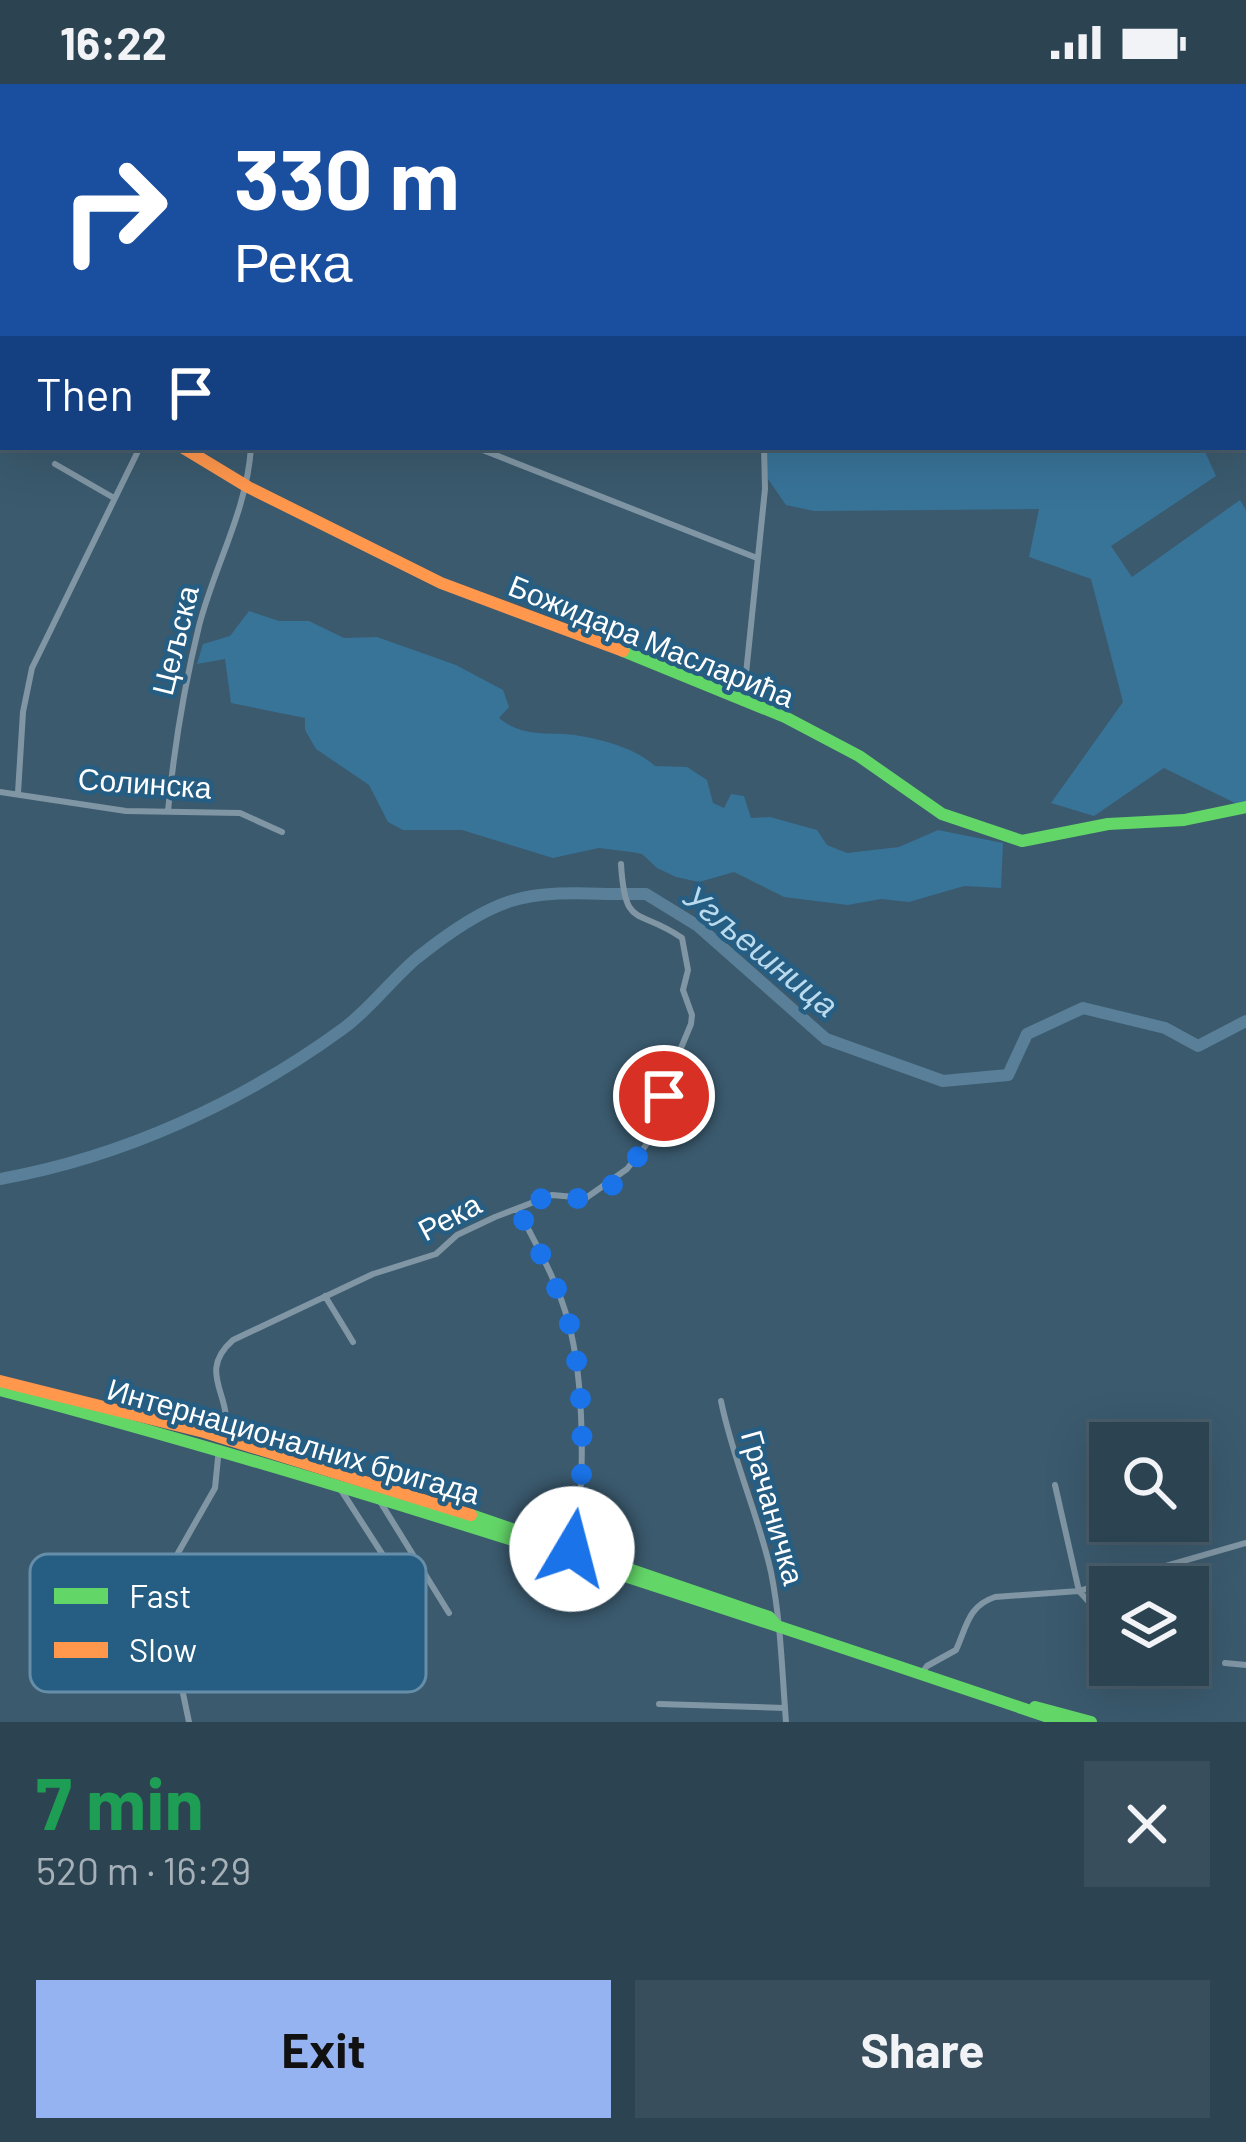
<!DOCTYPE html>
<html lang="en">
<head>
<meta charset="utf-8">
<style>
	body { margin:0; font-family:Barlow,sans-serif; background:#384e5c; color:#f1f3f6; height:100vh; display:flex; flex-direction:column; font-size:45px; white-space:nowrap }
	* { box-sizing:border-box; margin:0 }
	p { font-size:39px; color:#a6b0b8 }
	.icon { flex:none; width:66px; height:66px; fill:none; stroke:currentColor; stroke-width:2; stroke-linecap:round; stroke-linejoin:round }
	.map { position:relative; height:1638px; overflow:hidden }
	.panel { display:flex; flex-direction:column; background:#2c4452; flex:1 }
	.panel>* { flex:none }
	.hud { position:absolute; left:0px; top:0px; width:1248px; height:366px; box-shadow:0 12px 48px #0002,0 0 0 3px #485c69; background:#1a4fa0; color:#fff; overflow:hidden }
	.tools { position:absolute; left:1089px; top:1338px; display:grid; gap:24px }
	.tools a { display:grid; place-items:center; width:120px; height:120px; border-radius:0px; background:#2c4452; box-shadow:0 12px 48px #0002,0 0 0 3px #485c69; font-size:60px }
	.pin { position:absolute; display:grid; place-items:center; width:102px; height:102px; color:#fff; margin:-51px; border:6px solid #fff; border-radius:50%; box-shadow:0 3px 12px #0007 }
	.me { position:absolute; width:132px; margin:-66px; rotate:8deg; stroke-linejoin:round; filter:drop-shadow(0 0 9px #0008) }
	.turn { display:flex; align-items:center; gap:42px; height:252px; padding:0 36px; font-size:54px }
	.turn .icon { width:156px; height:156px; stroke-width:2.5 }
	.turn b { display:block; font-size:84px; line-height:102px }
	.then { display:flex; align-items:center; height:114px; padding:0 36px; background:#0003; gap:24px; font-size:45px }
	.round { display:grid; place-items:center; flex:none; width:126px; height:126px; border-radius:0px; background:#384e5c }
	.headline { display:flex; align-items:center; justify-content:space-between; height:204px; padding:0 36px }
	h1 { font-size:72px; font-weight:700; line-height:90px; color:#1e9e55 }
	.primary-button { display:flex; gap:24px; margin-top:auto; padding:24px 36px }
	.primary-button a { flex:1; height:138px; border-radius:0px; background:#95b2f1; color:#111; font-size:48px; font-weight:700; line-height:138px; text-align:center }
	.primary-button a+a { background:#384e5c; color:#f1f3f6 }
	.status { display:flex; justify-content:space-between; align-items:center; height:84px; padding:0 60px; background:#2c4452; direction:ltr }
	.status svg { height:33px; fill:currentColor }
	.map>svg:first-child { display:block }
</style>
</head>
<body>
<div class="status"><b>16:22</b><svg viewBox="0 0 49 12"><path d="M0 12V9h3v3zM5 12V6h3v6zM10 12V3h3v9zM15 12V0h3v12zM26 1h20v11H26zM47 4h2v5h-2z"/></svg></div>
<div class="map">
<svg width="1246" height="1638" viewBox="0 0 1246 1638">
	<rect width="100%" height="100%" fill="#3b5a6e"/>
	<path fill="#387398" d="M766,363H1203L1216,392L1111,462L1132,493L1240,416L1246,426V720L1241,722L1164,684L1094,732L1051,719L1123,618L1091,495L1029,473L1039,425L814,427L786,421L766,392Z
		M249,527L279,537H309L344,554L377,553L456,581L503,606L509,623L499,634C520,651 538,649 564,650C592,652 635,663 655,682L687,683L707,696L713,719L724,724L731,710L744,712L751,734L770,733L817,746L827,761L847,769L899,763L938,746L1003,759L1001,804L964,802L909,818L881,815L848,821L784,813L734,788L699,798L676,793L657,784L642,770L631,768L599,764L553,774L462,746H403L388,738L369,701L316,665L305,646V634L231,619L225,575L197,580L203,560L230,552Z"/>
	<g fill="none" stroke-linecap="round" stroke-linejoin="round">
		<path stroke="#598098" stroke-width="12" d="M625,810H646L698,842L826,955L943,997L1008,991L1027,950L1083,924L1165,944L1198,962L1246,937
			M0,1095C123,1073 243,1018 344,944C371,924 391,896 417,874C443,853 479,827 511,817C546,806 586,810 622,810"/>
		<path stroke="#8196a4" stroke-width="6" d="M328,0L334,3
			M556,0L564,3
			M655,0V3
			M999,0L1024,3
			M160,3L161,0
			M321,3L323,0
			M936,3L938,0
			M0,12L3,13
			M0,112L3,113
			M1245,148L1246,149
			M0,201L3,202
			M0,276L3,277
			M0,347L3,341
			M475,363L757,474
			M55,380L114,414
			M743,619L765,405L764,363
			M0,708L126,727L240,729L282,748
			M18,709L23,628L32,584L140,363
			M168,727C174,664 184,603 199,542C215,480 247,427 251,363
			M518,1125C536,1161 558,1198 568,1237C584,1293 587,1408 572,1463
			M325,1212L353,1258
			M721,1317C733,1376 758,1430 771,1488C781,1538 782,1588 786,1638
			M222,1354C239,1315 193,1291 233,1256L373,1190L436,1170L457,1151L495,1133L552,1111L586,1114L627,1085L650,1056L671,988L691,940L692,931L683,906L688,886L682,854C638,823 625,847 621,780
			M1055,1401L1079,1507L1089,1518V1562
			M341,1406L419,1527
			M381,1419L449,1529
			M32,1522C78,1512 120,1551 166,1531
			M1225,1579L1246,1581
			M921,1590L927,1582L956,1566C967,1542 968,1522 995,1513L1079,1507L1246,1459
			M659,1620L785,1624
			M189,1638L165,1523L178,1469L215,1404L219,1364"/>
		<path stroke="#63d668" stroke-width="12" d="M623,567L785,633L859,672L942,730L1022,757L1108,740L1184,736L1246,723
			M0,1306C359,1401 712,1519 1063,1638
			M471,1431L769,1533L775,1540
			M1035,1623L1091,1638"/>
		<path stroke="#ff974d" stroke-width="12" d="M182,363L248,403L441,499L623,567
			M0,1297L204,1348L471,1431"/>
	</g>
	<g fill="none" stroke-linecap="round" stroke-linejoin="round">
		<path stroke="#1a73e8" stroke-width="21" stroke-dasharray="0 37.8" d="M572,1465C587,1409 585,1291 568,1235C556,1197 536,1161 518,1125C532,1119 548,1109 564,1111C572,1112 574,1116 583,1114C627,1108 654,1049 664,1012"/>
	</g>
	<g text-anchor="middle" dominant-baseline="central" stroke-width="9" stroke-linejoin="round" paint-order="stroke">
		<g font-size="30" fill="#fff" stroke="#265e83">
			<text transform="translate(174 556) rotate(-76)">Цељска</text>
			<text transform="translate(652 556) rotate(22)">Божидара Масларића</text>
			<text transform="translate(145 698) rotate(4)">Солинска</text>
			<text transform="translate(449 1132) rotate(-28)">Река</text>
			<text transform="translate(294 1356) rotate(16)">Интернационалних бригада</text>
			<text transform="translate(774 1423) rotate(74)">Грачаничка</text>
		</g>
		<g font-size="33" font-style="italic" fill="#badbee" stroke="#265e83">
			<text transform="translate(762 866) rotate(39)">Угљешница</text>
		</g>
	</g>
	<rect x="30" y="1470" width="396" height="138" rx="18" fill="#265e83" stroke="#678ea8" stroke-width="3"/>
	<rect x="54" y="1504" width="54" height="16" fill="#63d668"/>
	<rect x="54" y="1558" width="54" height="16" fill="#ff974d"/>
	<g font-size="33" fill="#fff">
		<text x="129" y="1524">Fast</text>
		<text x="129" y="1578">Slow</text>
	</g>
</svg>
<div class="tools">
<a><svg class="icon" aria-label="search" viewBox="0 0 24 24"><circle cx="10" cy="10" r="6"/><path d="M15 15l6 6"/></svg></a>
<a><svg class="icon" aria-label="layers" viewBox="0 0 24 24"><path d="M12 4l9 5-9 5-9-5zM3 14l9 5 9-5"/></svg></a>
</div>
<div class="pin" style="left:664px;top:1012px;background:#d93025"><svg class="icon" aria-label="arrive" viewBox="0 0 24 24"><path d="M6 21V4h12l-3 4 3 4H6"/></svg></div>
<svg class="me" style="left:572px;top:1465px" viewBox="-20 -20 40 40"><circle r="19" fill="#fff"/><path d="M0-13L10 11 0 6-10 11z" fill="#1a73e8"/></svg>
<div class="hud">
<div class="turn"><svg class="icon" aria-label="right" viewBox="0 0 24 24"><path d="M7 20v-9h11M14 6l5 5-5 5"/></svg><div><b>330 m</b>Река</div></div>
<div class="then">Then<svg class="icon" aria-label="arrive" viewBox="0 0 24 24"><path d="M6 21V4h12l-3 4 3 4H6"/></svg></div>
</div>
</div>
<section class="panel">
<div class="headline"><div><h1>7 min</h1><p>520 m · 16:29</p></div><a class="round"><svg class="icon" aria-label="close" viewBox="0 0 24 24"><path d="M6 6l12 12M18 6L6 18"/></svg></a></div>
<div class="primary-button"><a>Exit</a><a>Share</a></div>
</section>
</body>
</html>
